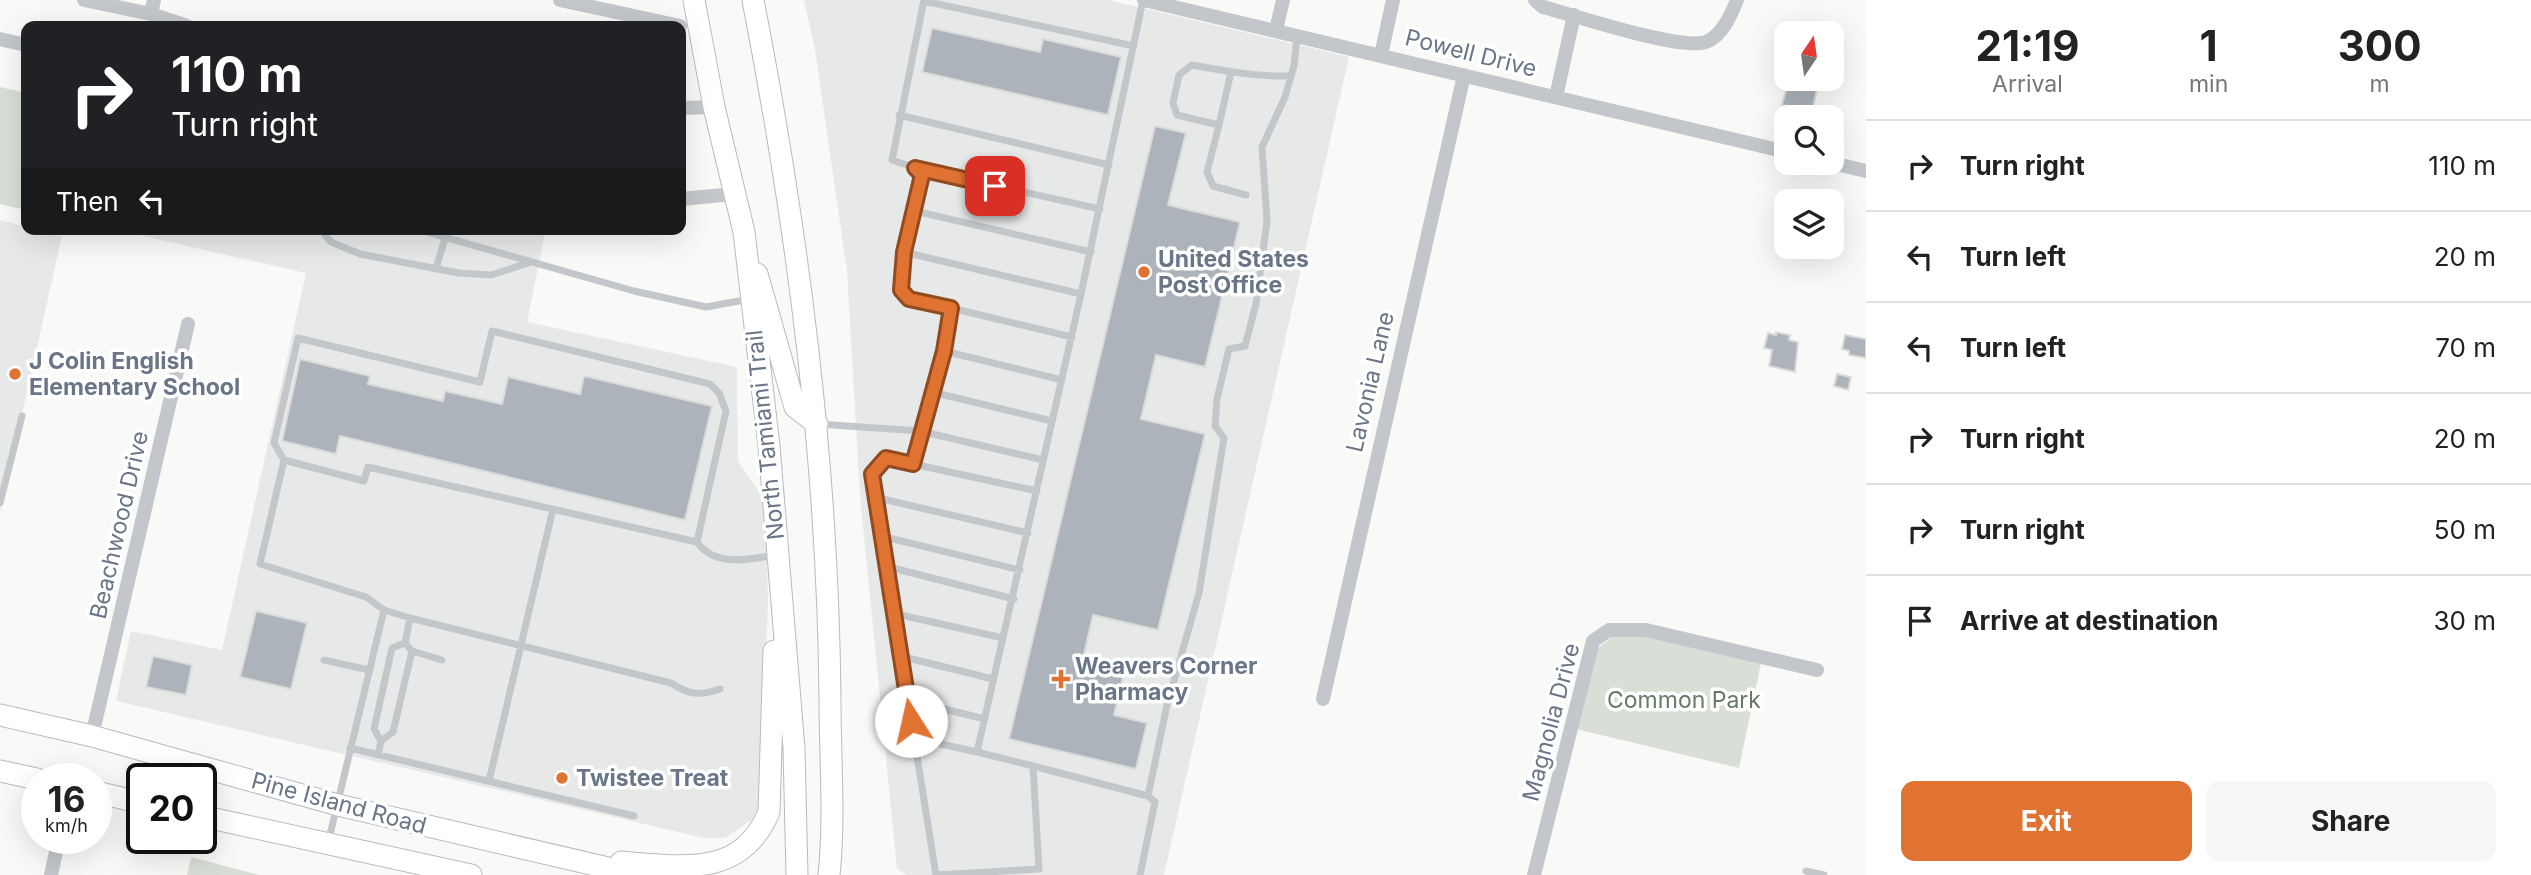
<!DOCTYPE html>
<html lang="en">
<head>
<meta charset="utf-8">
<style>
	body { margin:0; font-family:Inter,sans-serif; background:#f6f6f6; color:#222; height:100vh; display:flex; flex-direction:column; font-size:26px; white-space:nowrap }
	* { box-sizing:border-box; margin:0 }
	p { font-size:23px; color:#767676 }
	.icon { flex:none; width:38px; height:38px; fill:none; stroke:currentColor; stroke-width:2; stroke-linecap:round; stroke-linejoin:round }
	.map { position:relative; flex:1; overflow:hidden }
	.sheet { display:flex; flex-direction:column; background:#fff; width:665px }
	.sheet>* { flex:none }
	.banner { position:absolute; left:21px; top:21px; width:665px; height:214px; border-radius:14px; box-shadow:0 7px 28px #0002; background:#202124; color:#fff; overflow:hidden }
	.needle { width:46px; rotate:13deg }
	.controls { position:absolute; left:1774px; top:21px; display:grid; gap:14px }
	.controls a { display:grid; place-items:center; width:70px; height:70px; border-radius:14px; background:#fff; box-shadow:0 7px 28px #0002; font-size:35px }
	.speed { position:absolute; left:21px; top:763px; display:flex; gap:14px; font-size:35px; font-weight:700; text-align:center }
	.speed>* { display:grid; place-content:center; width:91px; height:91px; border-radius:50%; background:#fff; box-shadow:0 7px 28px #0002; line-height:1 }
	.speed small { font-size:18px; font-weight:400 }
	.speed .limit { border:4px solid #111; border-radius:10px; background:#fff; color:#111 }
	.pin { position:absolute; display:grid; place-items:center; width:60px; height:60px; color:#fff; margin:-30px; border-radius:14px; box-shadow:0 4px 10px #0006 }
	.me { position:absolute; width:77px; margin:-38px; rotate:350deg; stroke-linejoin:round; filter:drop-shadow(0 0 5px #0008) }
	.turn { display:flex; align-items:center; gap:24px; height:147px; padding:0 35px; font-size:32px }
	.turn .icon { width:91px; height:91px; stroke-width:2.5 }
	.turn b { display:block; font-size:49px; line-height:60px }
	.then { display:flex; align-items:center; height:66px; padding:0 35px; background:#0003; gap:14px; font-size:26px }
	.eta { display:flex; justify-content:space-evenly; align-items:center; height:119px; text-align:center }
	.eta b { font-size:42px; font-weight:700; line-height:49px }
	.cta { display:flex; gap:14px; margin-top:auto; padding:14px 35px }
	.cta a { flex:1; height:80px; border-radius:14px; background:#e07332; color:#fff; font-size:28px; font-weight:700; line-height:80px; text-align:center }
	.cta a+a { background:#f6f6f6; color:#222 }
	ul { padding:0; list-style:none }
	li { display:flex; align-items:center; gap:21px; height:91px; padding:0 35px; border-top:2px solid #e0e0e0 }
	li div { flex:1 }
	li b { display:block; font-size:26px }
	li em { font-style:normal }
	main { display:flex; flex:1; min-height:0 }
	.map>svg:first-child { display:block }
</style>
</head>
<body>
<main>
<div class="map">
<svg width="1866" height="875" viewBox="0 0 1866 875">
	<rect width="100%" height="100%" fill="#f9faf8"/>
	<path fill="#e7e9e9" d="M804,0H1109L1349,57L1164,875H907L897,869L860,496L847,271L815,49Z
		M0,220L62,236L0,512Z
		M135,229H546L527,322L737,367L738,461L765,501L766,515L768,603L760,810L757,816L725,838H704L116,701L131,631L222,650L306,273L134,234Z"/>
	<path fill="#d9dfd7" d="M0,87L26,93V210L0,204Z
		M1640,634L1761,663L1739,768L1576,729L1598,648L1613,636Z
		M191,857L260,875H187Z"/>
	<path fill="#acb3ba" stroke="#dbdcda" stroke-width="2" d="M932,28L1040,52L1043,39L1121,57L1108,115L922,72Z
		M1789,79H1815L1814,83L1818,84L1812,112L1782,105Z
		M1155,126L1186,133L1168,205L1240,222L1205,367L1156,355L1141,419L1205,434L1158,630L1093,615L1082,663L1124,673L1114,715L1147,723L1136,769L1009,739Z
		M1776,332L1790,335L1789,340L1798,342L1795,372L1769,366L1772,350L1764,348L1768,333L1776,335Z
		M1845,335L1866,339V358L1849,355V351L1842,349Z
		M300,359L370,376L368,384L443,401L445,391L502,404L508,377L580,394L584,376L712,406L685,520L340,436L336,454L282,441Z
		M1837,374L1851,377L1848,390L1834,386Z
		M256,611L307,623L291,689L240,677Z
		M153,656L192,665L186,695L146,687Z"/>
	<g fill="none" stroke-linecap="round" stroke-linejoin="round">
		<defs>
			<path id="primary" d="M694,0L714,107L744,232L769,446L794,748L797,875
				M753,0C798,232 828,463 830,700C830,758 835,818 829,875
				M757,274L795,407L817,424
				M0,715L92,736L338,805L638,875
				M0,771L37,779
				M96,792L142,803
				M201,816L471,875
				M621,862C691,868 742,875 769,812L774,651"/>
		</defs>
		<use href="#primary" stroke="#b7babf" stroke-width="23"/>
		<path stroke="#c3c7cb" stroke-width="7" d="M924,0L892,160L916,168L922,175L900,276C902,304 927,305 951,308L944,351L920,431L1043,460
			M924,1L1134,46
			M1231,72L1219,125L1177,115L1173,103L1179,75L1192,65C1226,71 1257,77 1291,76
			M899,115L1109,165
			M1219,125L1207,172L1213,186L1246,195
			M916,168L1100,209
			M915,211L1091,252
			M320,229L331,242L360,254L459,273L491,275L528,263
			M416,229L634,291L706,307L750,299
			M904,252L1081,294
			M436,269L445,238
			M951,308L1072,337
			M944,351L1062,380
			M932,392L1052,421
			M818,424L920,431L913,464L886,458L872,474L936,875L1039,869L1033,766L1148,796L1155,802L1140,875
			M284,460L364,481L368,467L697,542C714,567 749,560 774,555
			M913,464L1037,491
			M874,497L1028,533
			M0,503L22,416
			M881,536L1020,570
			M697,542L726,411L719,393L710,384L492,331L480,382L298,338L274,443L284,460L260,564L366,597L384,610L410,618L671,683C689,695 700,696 720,689
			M885,566L1014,599
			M892,613L1003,638
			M412,651L442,660
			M900,656L993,679
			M324,660L369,670
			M907,700L985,719
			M914,738L977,752L1081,294L1143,0
			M381,741L374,729L392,648L405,643
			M350,748L634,816
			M977,752L1033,766
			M378,755L381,741L393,732L412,651L405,643L410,618
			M489,781L553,509
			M1148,796L1167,705L1199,593L1224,438L1215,426L1217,399L1229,349L1245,346L1256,304L1267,221L1262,147L1285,97L1294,66L1297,36
			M328,843L384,610
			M1806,871L1824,875"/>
		<path stroke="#c3c7cb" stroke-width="14" d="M84,0L151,14L187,26
			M560,0L680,26
			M1144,0L1787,152
			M1535,0L1543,7C1573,15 1681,51 1706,42C1722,36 1731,15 1737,0
			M151,14L154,0
			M1276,30L1283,0
			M0,39L26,45
			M1381,55L1393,0
			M1556,97L1574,15
			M681,108L714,107
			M1832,163L1866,171
			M681,199L734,194
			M1323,699L1464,75
			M92,736L188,324
			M51,875L59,838
			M1534,875L1593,641L1609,630H1646L1817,670"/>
		<use href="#primary" stroke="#fff" stroke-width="21"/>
	</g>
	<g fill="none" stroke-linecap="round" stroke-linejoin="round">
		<defs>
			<path id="route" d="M911,721L872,474L886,458L913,464L944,351L951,308L909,299L901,290L904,252L922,175L915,168L995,186"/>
		</defs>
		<use href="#route" stroke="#924b20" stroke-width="18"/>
		<use href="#route" stroke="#e07332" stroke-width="12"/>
	</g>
	<g fill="#e07332" stroke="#fff" stroke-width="2.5">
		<circle cx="1144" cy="272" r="7"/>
		<circle cx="15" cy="374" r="7"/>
		<path d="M1057.5 668.5h7v7h7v7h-7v7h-7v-7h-7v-7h7z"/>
		<circle cx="562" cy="778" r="7"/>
	</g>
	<g text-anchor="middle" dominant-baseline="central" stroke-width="7" stroke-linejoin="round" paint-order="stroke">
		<g font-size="23" fill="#697688" stroke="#fff">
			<text transform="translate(1471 53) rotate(14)">Powell Drive</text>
			<text transform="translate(1370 382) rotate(-77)">Lavonia Lane</text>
			<text transform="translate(765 435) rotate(-96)">North Tamiami Trail</text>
			<text transform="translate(119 525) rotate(-77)">Beachwood Drive</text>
			<text transform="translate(1551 722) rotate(-75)">Magnolia Drive</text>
			<text transform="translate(339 803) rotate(15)">Pine Island Road</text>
		</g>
		<g font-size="23" font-weight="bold" fill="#697688" stroke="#fff" text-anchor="start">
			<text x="1158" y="259">United States<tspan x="1158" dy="26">Post Office</tspan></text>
			<text x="29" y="361">J Colin English<tspan x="29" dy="26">Elementary School</tspan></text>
			<text x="1075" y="666">Weavers Corner<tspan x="1075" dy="26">Pharmacy</tspan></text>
			<text x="576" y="778">Twistee Treat</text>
		</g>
		<g font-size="23" fill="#667a64" stroke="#fff">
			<text x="1684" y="700">Common Park</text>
		</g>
	</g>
</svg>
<div class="controls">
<a><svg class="needle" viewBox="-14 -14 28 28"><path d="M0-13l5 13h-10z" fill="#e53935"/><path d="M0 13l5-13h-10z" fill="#767676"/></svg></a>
<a><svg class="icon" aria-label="search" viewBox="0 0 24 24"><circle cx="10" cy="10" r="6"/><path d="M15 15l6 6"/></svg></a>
<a><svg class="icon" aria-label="layers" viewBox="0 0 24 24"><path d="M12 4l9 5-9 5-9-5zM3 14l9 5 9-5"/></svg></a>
</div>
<div class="speed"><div>16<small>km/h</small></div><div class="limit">20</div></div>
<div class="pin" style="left:995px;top:186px;background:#d93025"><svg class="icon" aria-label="arrive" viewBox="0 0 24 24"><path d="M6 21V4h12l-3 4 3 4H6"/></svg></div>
<svg class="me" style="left:911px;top:721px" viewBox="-20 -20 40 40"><circle r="19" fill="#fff"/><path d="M0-13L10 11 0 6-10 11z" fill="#e07332"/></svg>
<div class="banner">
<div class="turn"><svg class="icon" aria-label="right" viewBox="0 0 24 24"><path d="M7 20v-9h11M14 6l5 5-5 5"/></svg><div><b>110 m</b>Turn right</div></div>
<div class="then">Then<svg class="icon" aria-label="left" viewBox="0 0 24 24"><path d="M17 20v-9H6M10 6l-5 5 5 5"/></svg></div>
</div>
</div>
<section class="sheet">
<div class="eta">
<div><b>21:19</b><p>Arrival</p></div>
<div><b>1</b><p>min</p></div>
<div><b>300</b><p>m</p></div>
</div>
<ul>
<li><svg class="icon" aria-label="right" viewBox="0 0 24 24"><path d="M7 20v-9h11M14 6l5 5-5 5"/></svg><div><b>Turn right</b></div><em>110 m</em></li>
<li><svg class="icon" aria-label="left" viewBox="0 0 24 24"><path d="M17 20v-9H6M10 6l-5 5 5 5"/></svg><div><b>Turn left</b></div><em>20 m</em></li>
<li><svg class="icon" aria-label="left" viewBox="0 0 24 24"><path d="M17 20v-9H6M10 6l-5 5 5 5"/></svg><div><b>Turn left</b></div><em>70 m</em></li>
<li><svg class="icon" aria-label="right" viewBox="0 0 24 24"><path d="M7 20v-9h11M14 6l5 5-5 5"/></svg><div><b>Turn right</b></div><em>20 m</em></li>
<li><svg class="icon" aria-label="right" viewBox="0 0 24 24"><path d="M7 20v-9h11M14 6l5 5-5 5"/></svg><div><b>Turn right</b></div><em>50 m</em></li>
<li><svg class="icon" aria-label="arrive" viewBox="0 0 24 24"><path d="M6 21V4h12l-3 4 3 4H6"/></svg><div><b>Arrive at destination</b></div><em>30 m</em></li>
</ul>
<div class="cta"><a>Exit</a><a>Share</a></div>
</section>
</main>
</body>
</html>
